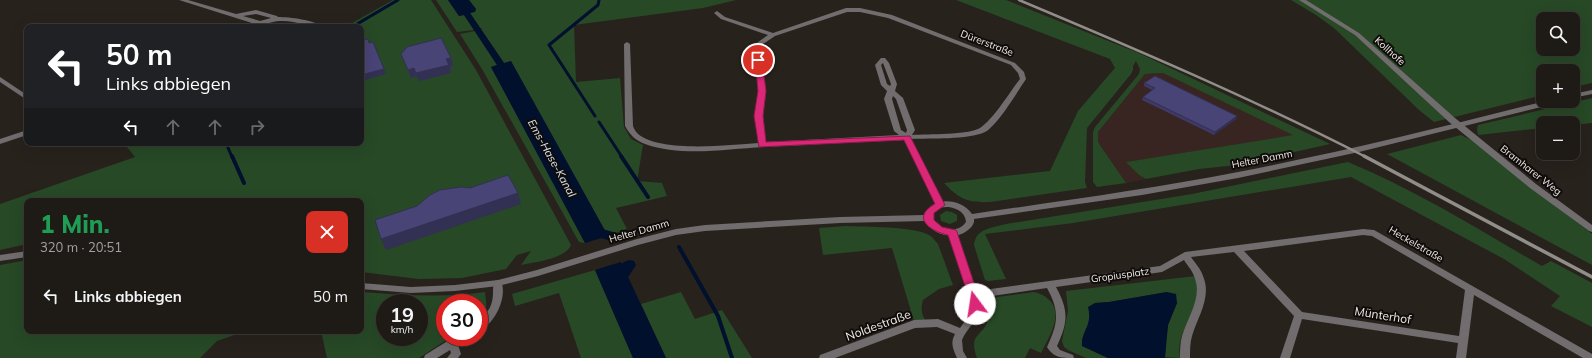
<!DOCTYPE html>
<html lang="de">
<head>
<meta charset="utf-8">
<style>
	body { margin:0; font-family:Mulish,sans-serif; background:#26231f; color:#f1f3f6; height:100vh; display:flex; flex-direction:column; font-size:15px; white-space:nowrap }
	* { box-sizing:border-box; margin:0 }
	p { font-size:13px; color:#a1a1a1 }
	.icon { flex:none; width:22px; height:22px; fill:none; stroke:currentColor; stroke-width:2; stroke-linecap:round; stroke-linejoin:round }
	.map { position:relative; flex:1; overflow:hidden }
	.drawer { position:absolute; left:24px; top:198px; width:340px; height:136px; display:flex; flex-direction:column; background:#1e1a16; border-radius:8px; box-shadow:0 4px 16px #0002,0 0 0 1px #3c3835 }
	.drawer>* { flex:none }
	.banner { position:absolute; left:24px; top:24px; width:340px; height:122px; border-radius:8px; box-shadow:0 4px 16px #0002,0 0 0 1px #3c3835; background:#202124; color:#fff; overflow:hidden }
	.controls { position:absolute; left:1536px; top:12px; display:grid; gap:8px }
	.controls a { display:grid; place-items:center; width:44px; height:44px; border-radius:8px; background:#1e1a16; box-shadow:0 4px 16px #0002,0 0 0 1px #3c3835; font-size:20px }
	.speed { position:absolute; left:376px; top:294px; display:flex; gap:8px; font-size:20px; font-weight:700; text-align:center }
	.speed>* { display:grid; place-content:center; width:52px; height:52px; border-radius:50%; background:#1e1a16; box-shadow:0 4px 16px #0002,0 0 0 1px #3c3835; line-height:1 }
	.speed small { font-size:10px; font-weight:400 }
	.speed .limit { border:6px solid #d22; background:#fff; color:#111 }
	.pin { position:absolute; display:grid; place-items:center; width:34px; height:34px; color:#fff; margin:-17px; border:2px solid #fff; border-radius:50%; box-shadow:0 1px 4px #0007 }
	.me { position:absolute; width:44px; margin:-22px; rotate:346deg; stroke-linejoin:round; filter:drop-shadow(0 0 3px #0008) }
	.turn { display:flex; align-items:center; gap:14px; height:84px; padding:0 16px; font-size:18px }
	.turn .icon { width:52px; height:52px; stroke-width:2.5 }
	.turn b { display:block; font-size:28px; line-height:34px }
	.lanes { display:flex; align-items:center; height:38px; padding:0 16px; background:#0003; justify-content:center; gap:20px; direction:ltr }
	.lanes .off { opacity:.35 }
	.round { display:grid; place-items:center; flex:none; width:42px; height:42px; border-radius:8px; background:#26231f }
	.summary { display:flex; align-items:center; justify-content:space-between; height:68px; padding:0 16px }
	h1 { font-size:24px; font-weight:800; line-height:30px; color:#1e9e55 }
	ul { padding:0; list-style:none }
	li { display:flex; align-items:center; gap:12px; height:60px; padding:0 16px }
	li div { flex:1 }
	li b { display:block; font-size:15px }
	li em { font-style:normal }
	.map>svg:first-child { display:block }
</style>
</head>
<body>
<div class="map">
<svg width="1592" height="358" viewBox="0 0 1592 358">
	<rect width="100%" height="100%" fill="#28221d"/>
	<path fill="#382521" d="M1163,73L1291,133L1293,135L1127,162L1139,175L1146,179L1126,183L1098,142V132L1145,74Z"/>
	<path fill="#274926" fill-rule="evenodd" d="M393,0H431L476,70L571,245C565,259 535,262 521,265L531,251L517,255L506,269L462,278L419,279L361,272V201H27V244L0,250V204L135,157L127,147L134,143H361V27H345Z
		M436,0H448L459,16L464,15L474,30L457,32Z
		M469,0H736L703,8L574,25L576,82L620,78L624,127L631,139L643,145L637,181L662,183L667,196L616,208L627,229L608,236L511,62L504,63L481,29L483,28H480L470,13L476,9Z
		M956,0H1006L1141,54L1330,144L1237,165L1199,169L1146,179L1139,175L1126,162L1293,135L1163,73L1145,74L1098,132V142L1126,183L1097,187L1093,182V132L1095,127L1139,74L1140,69L1136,61L1133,66V70L1131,74L1087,128L1085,182L1087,188L990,202C968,203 959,199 944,183L1050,171L1078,111L1115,68L1110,59Z
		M1291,0H1592V83L1573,87V71H1543V95L1434,122L1419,110L1334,28L1316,15ZM1543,19H1573V49H1543Z
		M475,31L497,65L491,67L585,243L579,242L482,69L460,34Z
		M1592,98V123L1573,125V123H1543V128L1478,135L1477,129L1478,125Z
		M1461,135L1473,141L1592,234V265L1387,154Z
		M1348,162C1416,190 1479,230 1542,266L1551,261L1592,283V327L1551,306L1560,296L1504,259L1351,177L1073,223L985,234L1006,279L988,281L985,280L974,245C976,228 992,228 1006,224L1192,194Z
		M946,211L952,212L957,215V221L950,224L941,221L940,215Z
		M846,226C865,227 913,226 929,235C933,237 935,241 938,244L953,285L939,289L923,300C921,308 921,313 925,320L914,321L892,248L823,255L819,228Z
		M27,260V331H246L217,341L200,358H0V265Z
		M595,270L633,358H581L559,293L515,306L512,294Z
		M1196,276C1197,287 1198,297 1194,307C1188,327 1176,336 1180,358L1164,357L1168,325L1177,303L1167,292L1109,302L1095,303L1088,328L1082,339V346L1108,358H1086L1068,350L1064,347L1062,341L1068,311L1066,291Z
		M361,292C402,295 444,298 485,292C486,302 489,313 479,319V303H445V337H451L419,358H327L321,331H361ZM385,303H419V337H385Z
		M681,292L695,319L722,310L752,358H666L641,304Z
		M1034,292C1039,293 1044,295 1048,299C1065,313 1049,337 1041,353L1030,348L1025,358H977C968,333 982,338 988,320C990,313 987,304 990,298Z"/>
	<path fill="#00102d" d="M448,0H469L476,9L475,12L470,13L504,63L511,61L608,236L585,243L491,67L497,65L464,15L459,16Z
		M621,262L666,358H633L595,270Z
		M1167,292L1176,294L1177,303L1168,325L1165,358H1108L1082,346C1081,330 1093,326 1088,307L1095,303L1109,302Z"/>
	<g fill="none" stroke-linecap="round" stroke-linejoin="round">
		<path stroke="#00102d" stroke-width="3" d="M352,27L398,0
			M595,116L549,45L598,5L599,0
			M599,122L622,157
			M226,143L232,157"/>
		<path stroke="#00102d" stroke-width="4" d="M232,156L244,183
			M621,156L648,197
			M679,247L718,316L732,358"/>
		<path fill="#00102d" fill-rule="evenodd" d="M592,226L620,234L622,237L620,240L615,242L587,234L585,231L587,228Z
			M629,260L634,261L636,265L625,282L623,287L618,288L613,287L610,281C614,273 620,262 629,260Z"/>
		<path fill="#716c6d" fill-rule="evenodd" d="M179,0H188L236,14L256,10L277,16L278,17C290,17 314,20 323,27C308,27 295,20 280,21C270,21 262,27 253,27L252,26L255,24ZM256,14L271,18L260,21L243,16Z
			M1299,0H1306L1359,33L1455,118L1536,184L1592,225V232L1589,231L1530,188L1449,122L1355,35Z
			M846,8H860L892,15L1015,63L1024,72L1026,79C1017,92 998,125 985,132C968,140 931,138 911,139L945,205L944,207H938L937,205L904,140C857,142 810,145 764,147C726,149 682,157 645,144C635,140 630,135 625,126L624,44L627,42L630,44L633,126C634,129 636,132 638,134C661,153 729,145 758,143L755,116L758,91L754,45L768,35L721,19L714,13L717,11L725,17L773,33ZM847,12H860L888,18L1011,65L1018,73L1020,79C1009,93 994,119 980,128C968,135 928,134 912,135L915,130L903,98L895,91L897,84L889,63L885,58H881L875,65L881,85L887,91L884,99L894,131L899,135L766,142L763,116L766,91L760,46L775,36ZM883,63L891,84L890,86L887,84L881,65ZM893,96L896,99L907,130L906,133L901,130L892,99Z
			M0,77L27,95V100L0,82Z
			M27,130V135L0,144V139Z
			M952,229L955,230L956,232L976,291L1160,266L1185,252L1363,229L1374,230L1592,354V358H1583L1474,295L1466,358H1456L1458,343L1302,319L1290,358H1280L1294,316L1234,252L1191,257C1195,263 1201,269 1203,276C1212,297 1198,316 1192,336C1190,343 1190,350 1190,358H1180C1180,350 1180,343 1182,336C1188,316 1203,297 1194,276C1192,270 1187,265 1184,260L1162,272L1056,287C1069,311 1068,322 1057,346L1060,350L1073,355L1074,358C1061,358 1054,358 1047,347C1058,323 1060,312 1047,288L978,298C981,323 971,321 962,340L963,351L967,358H957C953,349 950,343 955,334L937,327L915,328L835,358H819L820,355L914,320L938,319L960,328C969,317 970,309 968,295L948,232L949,230ZM1363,235L1372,236L1465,290L1459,336L1302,312L1244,251Z
			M498,280L501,281C508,296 495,325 479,330V320C488,313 493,305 493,293C493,289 493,285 495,281Z
			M454,337H467L465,340L458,345L461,354L458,358H447L451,353L450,350L437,358H424L425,355Z"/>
		<path fill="#716c6d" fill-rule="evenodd" d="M1592,90V94L1573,98V94Z
			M1545,101H1558L1557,103L1359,152L1238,178L1142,195L974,219V222C973,225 971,228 968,230C956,241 932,235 925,221L840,223L705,231L676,235L638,245L538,276L498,286L455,291L411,293L361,289V283L411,287L455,285L498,280L537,270L637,239L676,229L705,225L840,217L924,215C932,196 961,198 972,214C1061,201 1150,189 1238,172C1342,152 1443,127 1545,101ZM949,207C958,209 965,212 966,222C957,235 937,230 932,216C935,208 941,207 949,207Z
			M27,251V257L0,261V255Z"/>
		<path stroke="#918d89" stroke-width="2.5" d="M1019,0C1136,49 1253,99 1366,157"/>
		<path stroke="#918d89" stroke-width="3.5" d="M1364,156L1592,277"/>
	</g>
	<path fill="#3e3a65" d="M401,54L451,58L453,66L450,67L451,73L419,81L417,76L411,78Z
		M1144,83L1236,119L1214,135L1142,100L1143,97L1152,90L1144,86Z"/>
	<path fill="#323053" d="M451,58L453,66L450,67L451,73L419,81L416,73L446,59Z
		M414,68L417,76L411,78L408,70Z
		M384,69L386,74L361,81V75Z
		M1237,116L1236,119L1214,135L1215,132Z
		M518,193L521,204L386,250L381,239Z"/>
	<path fill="#484476" stroke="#323053" d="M441,38L451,58L446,59L449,65L416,73L414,68L408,70L401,54L407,47Z
		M368,39L369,43L373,42L384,69L361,75V41Z
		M1155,76L1237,116L1215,132L1143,97L1155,88L1144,83Z
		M508,175L518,193L381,239L375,220L417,206L430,195L440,190L461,187L470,188Z"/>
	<path fill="#db2777" stroke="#8e194d" d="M758,58L762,60L766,91L763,116L766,142L910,136L945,205L934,213V220L942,227L956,230L957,232L978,295L980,304L978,307H971L968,295L948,235C929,231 911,217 935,204L904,140L759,147L754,116L758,91L755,60Z"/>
	<g text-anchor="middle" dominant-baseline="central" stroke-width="4" stroke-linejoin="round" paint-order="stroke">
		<g font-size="10" fill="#eeeae7" stroke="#0f0c0a">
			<text transform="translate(987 43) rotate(21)">Dürerstraße</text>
			<text transform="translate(1390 51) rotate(42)">Kollhofe</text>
			<text transform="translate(1262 159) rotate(-11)">Helter Damm</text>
			<text transform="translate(1531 170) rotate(38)">Bramharer Weg</text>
			<text transform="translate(639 231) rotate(-16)">Helter Damm</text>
			<text transform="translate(1416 244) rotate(30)">Heckelstraße</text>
			<text transform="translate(1120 275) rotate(-8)">Gropiusplatz</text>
		</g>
		<g font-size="11" font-style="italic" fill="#dae5f3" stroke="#0f0c0a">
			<text transform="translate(552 158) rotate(61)">Ems-Hase-Kanal</text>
		</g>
		<g font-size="12" fill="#eeeae7" stroke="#0f0c0a">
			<text transform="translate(1383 315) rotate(9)">Münterhof</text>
			<text transform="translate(878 325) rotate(-20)">Noldestraße</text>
		</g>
	</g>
</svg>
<div class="controls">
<a><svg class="icon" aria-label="search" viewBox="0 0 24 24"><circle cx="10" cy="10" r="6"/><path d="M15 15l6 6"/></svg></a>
<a>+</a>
<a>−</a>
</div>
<div class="speed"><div>19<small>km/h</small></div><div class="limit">30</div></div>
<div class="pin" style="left:758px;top:60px;background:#d93025"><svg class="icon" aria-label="arrive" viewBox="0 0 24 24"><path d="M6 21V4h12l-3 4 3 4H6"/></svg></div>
<svg class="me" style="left:975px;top:304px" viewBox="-20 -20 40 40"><circle r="19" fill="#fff"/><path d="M0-13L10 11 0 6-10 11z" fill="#db2777"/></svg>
<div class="banner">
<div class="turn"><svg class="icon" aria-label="left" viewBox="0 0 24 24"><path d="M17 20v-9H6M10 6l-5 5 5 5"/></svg><div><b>50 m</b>Links abbiegen</div></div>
<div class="lanes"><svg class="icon" aria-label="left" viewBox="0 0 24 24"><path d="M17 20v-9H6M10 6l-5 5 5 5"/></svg><svg class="icon off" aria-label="ahead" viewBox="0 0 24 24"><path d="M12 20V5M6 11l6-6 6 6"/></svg><svg class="icon off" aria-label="ahead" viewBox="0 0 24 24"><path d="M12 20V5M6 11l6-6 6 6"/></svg><svg class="icon off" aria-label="right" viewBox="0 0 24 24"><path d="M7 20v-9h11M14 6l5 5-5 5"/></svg></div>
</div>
<section class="drawer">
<div class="summary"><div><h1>1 Min.</h1><p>320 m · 20:51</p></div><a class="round" style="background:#d93025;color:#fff"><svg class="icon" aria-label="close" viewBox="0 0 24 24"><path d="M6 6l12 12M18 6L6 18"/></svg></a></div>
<ul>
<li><svg class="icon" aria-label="left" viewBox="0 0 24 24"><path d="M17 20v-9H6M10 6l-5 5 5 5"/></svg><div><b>Links abbiegen</b></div><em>50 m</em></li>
</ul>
</section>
</div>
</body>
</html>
